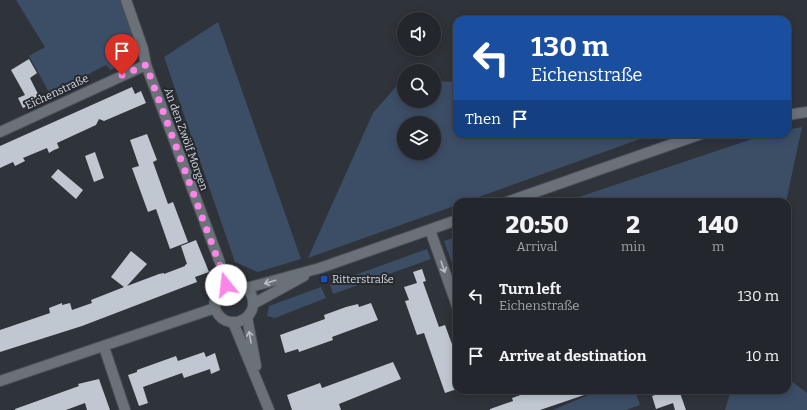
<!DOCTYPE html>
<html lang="en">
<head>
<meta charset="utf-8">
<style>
	body { margin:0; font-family:Bitter,serif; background:#2b2e34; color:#f1f3f6; height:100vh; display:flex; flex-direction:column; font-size:15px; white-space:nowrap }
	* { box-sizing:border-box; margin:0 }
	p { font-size:13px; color:#a3a5a9 }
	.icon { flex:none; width:22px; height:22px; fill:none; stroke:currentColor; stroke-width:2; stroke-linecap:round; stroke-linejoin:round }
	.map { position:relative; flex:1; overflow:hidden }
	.sheet { position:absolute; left:453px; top:198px; width:338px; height:196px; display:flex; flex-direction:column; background:#23262c; border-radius:12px; box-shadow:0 2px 10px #0003,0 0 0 1px #404348 }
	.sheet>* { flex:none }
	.banner { position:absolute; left:453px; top:16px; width:338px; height:122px; border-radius:12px; box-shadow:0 2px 10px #0003,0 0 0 1px #404348; background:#1a4fa0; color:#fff; overflow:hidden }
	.controls { position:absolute; left:397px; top:12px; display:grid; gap:8px }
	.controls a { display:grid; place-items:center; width:44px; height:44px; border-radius:50%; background:#23262c; box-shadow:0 2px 10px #0003,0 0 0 1px #404348; font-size:20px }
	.pin { position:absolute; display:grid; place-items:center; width:34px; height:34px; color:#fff; margin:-41px -17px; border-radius:50% 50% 50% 0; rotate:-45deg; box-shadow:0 0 4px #0007 }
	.pin .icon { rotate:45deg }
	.me { position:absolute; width:44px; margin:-22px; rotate:344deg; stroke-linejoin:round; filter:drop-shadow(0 0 3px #0008) }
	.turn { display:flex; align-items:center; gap:14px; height:84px; padding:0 12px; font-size:18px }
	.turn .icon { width:52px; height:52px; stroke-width:2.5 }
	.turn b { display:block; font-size:28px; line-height:34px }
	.then { display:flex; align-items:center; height:38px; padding:0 12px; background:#0003; gap:8px; font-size:15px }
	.eta { display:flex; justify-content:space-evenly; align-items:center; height:68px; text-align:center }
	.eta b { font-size:24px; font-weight:800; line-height:28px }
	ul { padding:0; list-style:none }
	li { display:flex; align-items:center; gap:12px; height:60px; padding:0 12px }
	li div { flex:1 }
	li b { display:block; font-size:15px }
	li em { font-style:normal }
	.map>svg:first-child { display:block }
</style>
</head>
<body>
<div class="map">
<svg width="807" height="410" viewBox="0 0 807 410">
	<rect width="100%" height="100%" fill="#2f333a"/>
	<path fill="#3c4d66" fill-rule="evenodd" d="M16,0H121C127,13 142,43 131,56C126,62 117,66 111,70L106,65L50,94L29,56L45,47Z
		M218,22L301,259L258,272L235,262L164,57Z
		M434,81L457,82V134H654L465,202H457V205L308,258L373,113L399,83L404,82V101H434ZM404,123H434V153H404Z
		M802,127L786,202H564L755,138L770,134H787V130Z
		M457,237V268L454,269L444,241Z
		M427,249L431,259L333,294L330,284Z
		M321,287L326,298L275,318L267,316L269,306Z
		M787,378L807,393V410H725L731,390H787Z
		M600,390H643L636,393L640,405L626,410H553Z"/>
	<path fill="#c1c7d0" d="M29,59L37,73L30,78L41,100L23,108L18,98L25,95L11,70Z
		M132,87L135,94L141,91L146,103L104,121L99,119L96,125L57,143L59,148L54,150L49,153L47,148L23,158L25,161L15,166L13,162L0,168V146Z
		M147,134L157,160L153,162L168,204L173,202L188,242L170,249L156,209L148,212L132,168L139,166L130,140Z
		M95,152L104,178L94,182L85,156Z
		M58,169L83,190L76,199L51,177Z
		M196,240L209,272L195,277L197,282L82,326L0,352V330L50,313L49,308L62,303V305L70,303L72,310L92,303L91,300L124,287L111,277L131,251L147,264L127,286L159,274L164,273V274L185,266V265L187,264L181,246Z
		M422,269L426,281L423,282L439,327L445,325L457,358V389L445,393L424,333L417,335L405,301L409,300L404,287L417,283L413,272Z
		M371,303L378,320L332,337L333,340L299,352L298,349L285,353L280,335L325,319L324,315L346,307L358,304L359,307Z
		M204,352L206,357L215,353L220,370L211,374L210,369L184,378L182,373L143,387L148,403L139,406L128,375L137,372V370L176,356L178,361Z
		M393,362L401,379L339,404L341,410H292L287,395L320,383L322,388Z
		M99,379L110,410H87L85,403L66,410H15V409L79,386L78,384Z
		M535,390H593V392L540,410H490V409L513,401L512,398Z
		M669,390H679L686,410H675L673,403L656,409L652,396Z"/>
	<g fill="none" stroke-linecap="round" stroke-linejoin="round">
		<defs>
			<path id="minor" d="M126,0L143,49L146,65L223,271L226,285
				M0,132L146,65
				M430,230L457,306
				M247,317L256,366
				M233,322L269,410
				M104,347L125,410"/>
			<path id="secondary" d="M787,115L807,112
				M507,202L701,134
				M247,288C268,313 230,337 216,311C214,306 214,301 216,296C221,282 236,281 247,288L320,268L457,220
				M253,304L304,276
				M0,381L215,308"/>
		</defs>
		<use href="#minor" stroke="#4c5055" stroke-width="12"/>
		<use href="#secondary" stroke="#4c5055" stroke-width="12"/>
		<use href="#minor" stroke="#6b7178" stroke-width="10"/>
		<use href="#secondary" stroke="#6b7178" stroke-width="10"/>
	</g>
	<defs><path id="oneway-shaft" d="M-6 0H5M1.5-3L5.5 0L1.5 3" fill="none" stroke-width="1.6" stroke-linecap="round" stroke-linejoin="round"/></defs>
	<g stroke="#babec2">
		<use href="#oneway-shaft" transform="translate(443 267) rotate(71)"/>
		<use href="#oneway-shaft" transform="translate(270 282) rotate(164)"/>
		<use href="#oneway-shaft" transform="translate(250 337) rotate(-100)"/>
	</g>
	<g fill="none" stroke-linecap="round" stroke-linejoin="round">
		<path stroke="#fa87e7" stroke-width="7" stroke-dasharray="0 12.6" d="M122,75L146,65L222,271L226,285"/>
	</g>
	<rect fill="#1a4fb4" stroke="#25292f" stroke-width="1.5" x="320" y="275" width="8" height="8" rx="2"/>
	<g text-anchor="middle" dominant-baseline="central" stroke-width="4" stroke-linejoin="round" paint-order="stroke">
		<g font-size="11" fill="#d4d7db" stroke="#25292f">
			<text transform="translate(57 92) rotate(-25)">Eichenstraße</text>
			<text transform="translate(186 139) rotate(70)">An den Zwölf Morgen</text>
		</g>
		<g font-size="11" fill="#d4d7db" stroke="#25292f" text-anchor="start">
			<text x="332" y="279">Ritterstraße</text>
		</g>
	</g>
</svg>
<div class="controls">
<a><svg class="icon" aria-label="sound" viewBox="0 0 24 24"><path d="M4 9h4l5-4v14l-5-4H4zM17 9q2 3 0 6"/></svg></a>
<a><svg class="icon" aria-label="search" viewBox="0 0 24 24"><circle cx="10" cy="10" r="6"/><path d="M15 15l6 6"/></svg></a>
<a><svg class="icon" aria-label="layers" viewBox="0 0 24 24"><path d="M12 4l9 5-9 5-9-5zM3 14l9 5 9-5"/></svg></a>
</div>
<div class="pin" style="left:122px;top:75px;background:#d93025"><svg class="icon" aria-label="arrive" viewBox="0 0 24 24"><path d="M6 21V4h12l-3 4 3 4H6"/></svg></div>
<svg class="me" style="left:226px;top:285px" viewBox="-20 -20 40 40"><circle r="19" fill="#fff"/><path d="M0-13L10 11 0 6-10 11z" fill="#fa87e7"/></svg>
<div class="banner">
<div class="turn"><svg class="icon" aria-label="left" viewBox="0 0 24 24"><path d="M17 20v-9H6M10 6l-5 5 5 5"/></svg><div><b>130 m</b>Eichenstraße</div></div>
<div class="then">Then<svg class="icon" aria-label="arrive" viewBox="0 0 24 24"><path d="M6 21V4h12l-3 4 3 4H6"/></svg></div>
</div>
<section class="sheet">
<div class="eta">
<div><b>20:50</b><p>Arrival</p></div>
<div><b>2</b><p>min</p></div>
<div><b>140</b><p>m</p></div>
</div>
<ul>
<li><svg class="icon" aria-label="left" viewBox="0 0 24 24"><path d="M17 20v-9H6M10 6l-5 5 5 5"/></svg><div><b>Turn left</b><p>Eichenstraße</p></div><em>130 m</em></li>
<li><svg class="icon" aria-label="arrive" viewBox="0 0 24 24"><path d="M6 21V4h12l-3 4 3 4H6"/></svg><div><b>Arrive at destination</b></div><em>10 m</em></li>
</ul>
</section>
</div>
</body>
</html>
